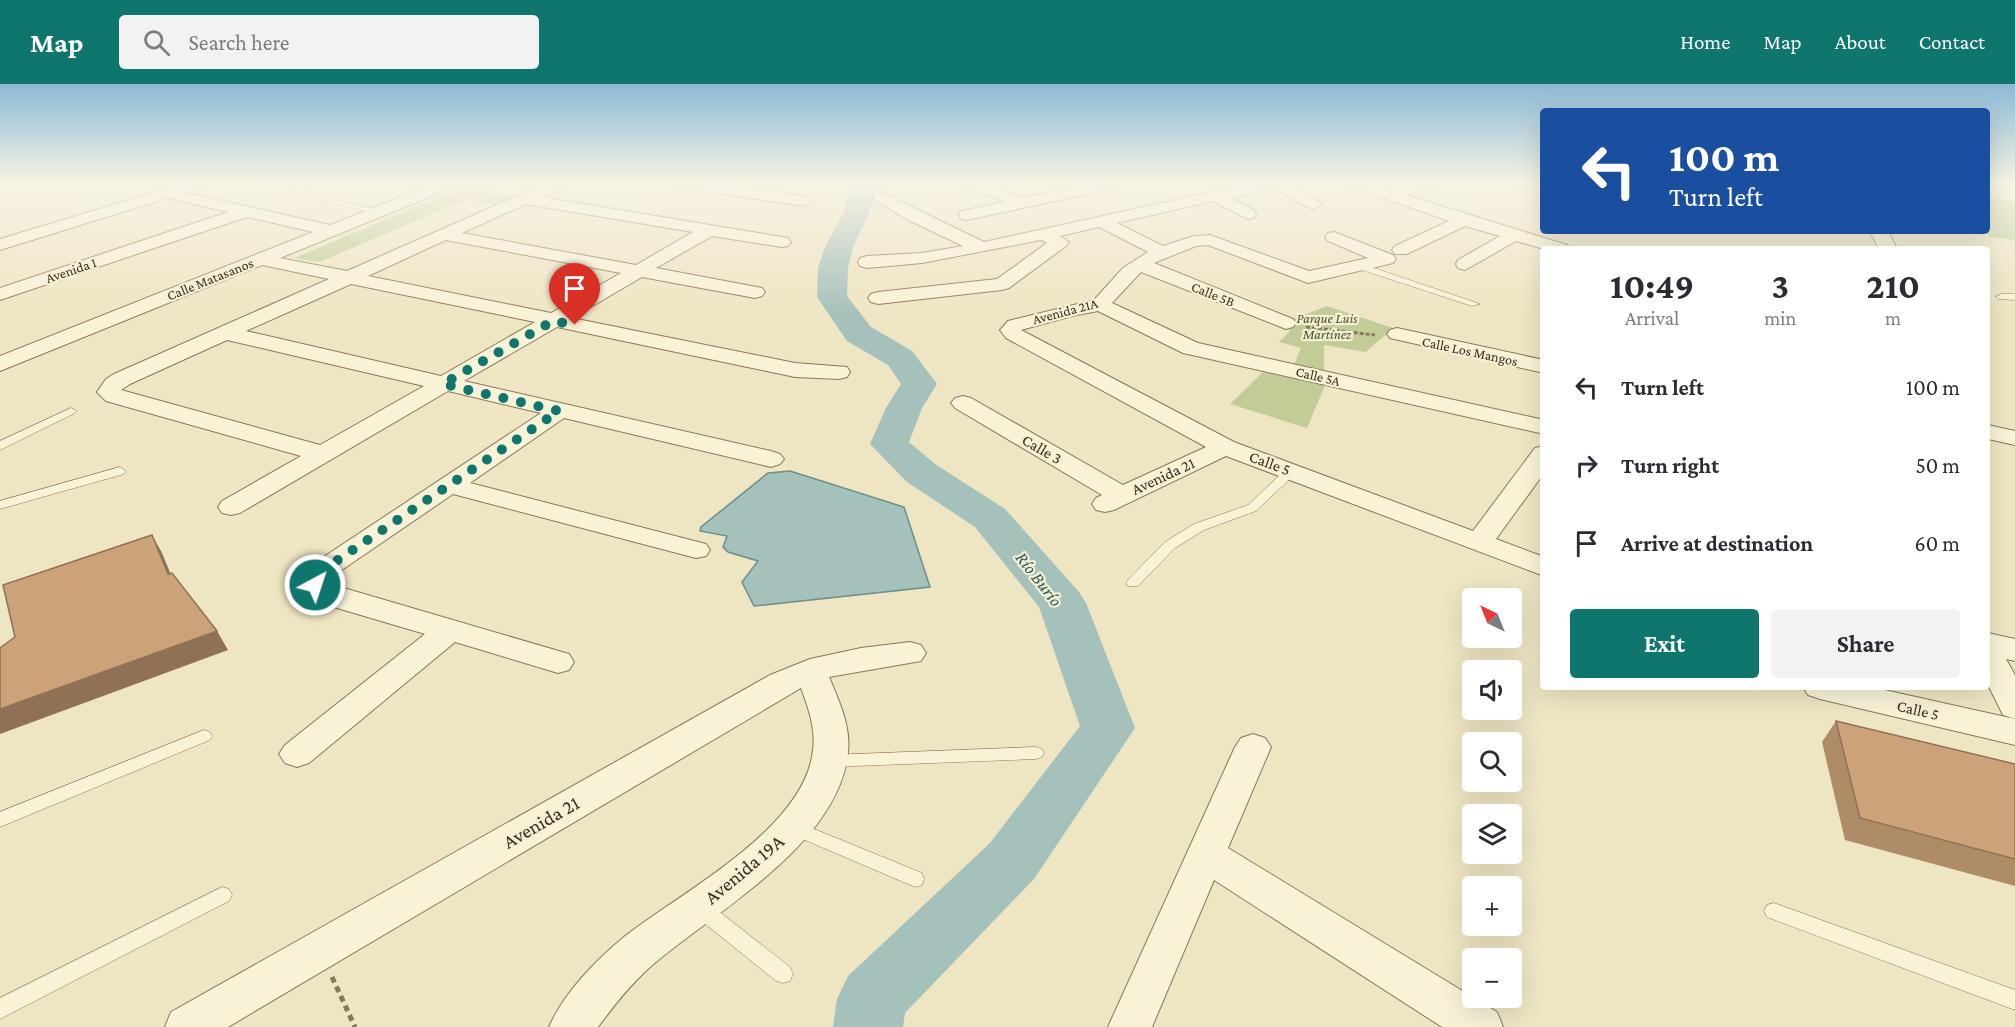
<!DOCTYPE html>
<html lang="en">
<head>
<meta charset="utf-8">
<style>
	body { margin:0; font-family:"Crimson Pro",serif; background:#f2f2f3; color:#2b2b33; height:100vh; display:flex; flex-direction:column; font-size:22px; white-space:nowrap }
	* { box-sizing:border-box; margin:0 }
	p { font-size:20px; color:#7c7c81 }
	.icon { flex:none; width:33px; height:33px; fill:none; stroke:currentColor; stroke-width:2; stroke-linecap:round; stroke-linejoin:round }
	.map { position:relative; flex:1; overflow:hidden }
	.side { position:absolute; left:1540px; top:162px; width:450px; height:444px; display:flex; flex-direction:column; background:#fff; border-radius:6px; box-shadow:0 6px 24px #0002 }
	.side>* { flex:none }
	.guide { position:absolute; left:1540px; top:24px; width:450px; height:126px; border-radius:6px; box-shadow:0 6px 24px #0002; background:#1a4fa0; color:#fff; overflow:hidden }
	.needle { width:39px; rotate:317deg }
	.fabs { position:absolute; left:1462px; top:504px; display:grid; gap:12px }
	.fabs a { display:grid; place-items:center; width:60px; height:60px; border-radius:6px; background:#fff; box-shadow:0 6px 24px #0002; font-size:30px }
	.pin { position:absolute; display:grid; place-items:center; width:51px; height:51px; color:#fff; margin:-62px -26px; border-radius:50% 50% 50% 0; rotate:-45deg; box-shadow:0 0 6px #0007 }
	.pin .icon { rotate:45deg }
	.me { position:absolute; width:66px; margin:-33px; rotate:40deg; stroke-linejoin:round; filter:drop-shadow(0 0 4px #0008) }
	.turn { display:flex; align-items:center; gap:21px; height:126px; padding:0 30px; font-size:27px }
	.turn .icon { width:78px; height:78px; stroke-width:2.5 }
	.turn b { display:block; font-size:42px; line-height:51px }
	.eta { display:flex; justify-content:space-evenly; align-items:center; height:102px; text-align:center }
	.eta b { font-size:36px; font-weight:700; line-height:42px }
	.action { display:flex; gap:12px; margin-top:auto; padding:12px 30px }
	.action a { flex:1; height:69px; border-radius:6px; background:#0f766e; color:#fff; font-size:24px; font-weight:700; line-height:69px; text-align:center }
	.action a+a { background:#f2f2f3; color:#2b2b33 }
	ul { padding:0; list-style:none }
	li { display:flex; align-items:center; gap:18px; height:78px; padding:0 30px }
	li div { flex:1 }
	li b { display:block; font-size:22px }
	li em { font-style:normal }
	header { display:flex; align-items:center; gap:36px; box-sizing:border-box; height:84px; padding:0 30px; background:#0f766e; color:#fff }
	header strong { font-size:28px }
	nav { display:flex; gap:33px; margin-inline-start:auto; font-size:21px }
	.search { width:420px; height:54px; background:#f2f2f3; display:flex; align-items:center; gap:15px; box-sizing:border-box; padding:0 21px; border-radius:6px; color:#7c7c81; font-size:22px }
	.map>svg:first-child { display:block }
</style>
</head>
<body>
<header>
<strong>Map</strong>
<div class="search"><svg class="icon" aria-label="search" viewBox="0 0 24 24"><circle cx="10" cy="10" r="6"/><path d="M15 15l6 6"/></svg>Search here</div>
<nav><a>Home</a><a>Map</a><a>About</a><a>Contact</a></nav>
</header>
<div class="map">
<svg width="2015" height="943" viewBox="0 0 2015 943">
	<rect width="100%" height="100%" fill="#eee5c3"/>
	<path fill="#c1cc97" d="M475,98H507L487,107L518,112L498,121L465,116L319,178L294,174Z
		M1988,112L2015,118V156L1989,153L1986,147Z
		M1327,222L1393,244L1366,268L1324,261V287L1294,281L1301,264L1279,258L1290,247L1291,236Z
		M1263,288L1325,301L1307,344L1230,320Z"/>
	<path fill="#a5c1bb" stroke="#6c8f89" stroke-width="1.5" d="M790,387L904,423L930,503L754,522L742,498L758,477L728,468L723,463L727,452L700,447L701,443L768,389Z"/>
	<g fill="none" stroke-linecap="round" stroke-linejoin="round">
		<path fill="#a5c1bb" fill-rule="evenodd" d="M848,98H873L876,103L869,130L853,163L848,184L847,212L871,243L912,267L937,300L922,324L909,358L935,380L1005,425L1079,508L1086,519L1135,644L1034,795L905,929L903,943H833L837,915L848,892L990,759L1080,642L1039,523L975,443L907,398L870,360L886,324L901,300L888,281L847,257L817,213L818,184L825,163L843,130L851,103Z"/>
		<defs>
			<path id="lane" d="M308,98H318L303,107L383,128L379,130L300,111L292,106Z
				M1356,180H1362L1480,220L1472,222L1356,184Z
				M2001,210H2015V216L1998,215L1996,213Z
				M71,324L77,327L75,329L0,366V357Z
				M120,383L126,387L124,390L0,425V417Z
				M1291,383L1295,384L1297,387L1295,390L1256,427L1204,446L1175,464L1138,502H1128L1126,499L1128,496L1165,458L1194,440L1248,421L1287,384Z
				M204,646L210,648L212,652L210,656L0,743V728Z
				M1036,663L1042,665L1044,669L1042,673L1036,675L830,683L824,681L822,677L824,673L830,671Z
				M792,736L922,789L924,795L922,801L915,803L786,748L783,743L786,738Z
				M222,803L229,805L232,811L229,817L0,935V914Z
				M700,816L707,818L790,883L793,890L790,897L783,899L776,897L693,830L690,824L693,818Z
				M1774,819L2015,906V926L1767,833L1764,827L1767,821Z"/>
			<path id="street" d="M188,98H213L211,101L186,109L330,141L439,98H461L459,101L280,174L347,187L549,98H570L568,101L542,113L788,154L791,158L788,162L782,163L712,152L656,184L762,204L765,208L762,212L755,214L642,193L572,234L795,279L847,283L850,288L847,293L839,295L795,293L557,243L464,297L771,367L780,370L784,375L780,380L771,383L564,334L470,399L706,460L710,466L706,472L696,474L453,410L333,492L330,500L569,570L574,578L569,586L558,589L455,558L309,679L297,683L285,679L279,670L285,661L425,550L310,516C299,500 298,494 313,480L541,329L448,307L240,429L231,431L222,429L218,423L222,417L301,372L106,317L97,308L106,295L114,290L329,195L262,181L0,287V272L313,148L247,133L0,216V204L228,128L168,114L0,166V155ZM526,120L693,148L636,181L462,149ZM446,156L621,189L551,229L368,192ZM351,200L535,238L441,292L246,247ZM227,256L424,302L320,361L121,306L130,300Z
				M670,98H710L804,112L812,117L804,122L678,103Z
				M962,98H984L1022,114L1097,98H1127L1119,103L967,136L961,135L959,131L961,127L1004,118L964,101Z
				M1257,98H1287L1322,120L1314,125L1308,123L1273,104L1230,114L1254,126L1256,130L1254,134L1248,135L1213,117L1117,139L1163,162L1194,152L1210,151L1309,187L1368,174L1328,157L1325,153L1328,149L1334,148L1393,171L1396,175L1393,179L1308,199L1208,161L1196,162L1154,179L1293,235L1296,239L1293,243L1286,245L1141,188L1112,219L1198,259L1544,336V350L1183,269L1098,227L1072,232L1021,246L1234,358L1473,447L1535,364L1544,362V389L1496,455L1544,473V492L1226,372L1114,426L1105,428L1096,426L1092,420L1096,414L1102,411L955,324L951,319L955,314L963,312L971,314L1123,401L1206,363L1006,254L1000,246L1008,237L1094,216L1123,184L1148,168L1099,143L1060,152L1069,158L1066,162L1009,204L1002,206L878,220L871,218L868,214L871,210L878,208L997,195L1047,159L1041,156L922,179L867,184L860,182L858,178L860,174L867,172L922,169L963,162L908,136L875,116L873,113L881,108L984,158Z
				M1345,98H1369L1390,105L1416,98H1441L1439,101L1406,111L1567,161L1570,165H1544L1516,157L1465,186L1458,184L1456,180L1458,176L1500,152L1465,142L1407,170H1395L1392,166L1395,162L1449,137L1347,101Z
				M1870,147H1888L1897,165H1879Z
				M1397,244L1544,276V289L1390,254L1387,250L1390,246Z
				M1988,341L2015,347V361L1988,355Z
				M1988,549L2015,555V577L2006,575L2015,591V635L2003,631L1988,601Z
				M910,558L921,561L926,569L921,577L829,593C839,617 851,642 848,668C839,759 719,825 656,878C633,897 615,920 598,943H549C564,909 595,877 624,853C681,808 805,745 813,666C816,645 808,623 801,604L228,943H165L171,928L770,591L810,575L861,564Z
				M1803,603H1871L2015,635V661L1820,615L1808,611Z
				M1253,650L1265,654L1271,663L1228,764L1497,928L1503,943H1442L1214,796L1152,943H1108L1235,663L1241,654Z"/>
		</defs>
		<use href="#lane" stroke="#88775a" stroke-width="1"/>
		<use href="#street" stroke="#88775a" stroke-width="2"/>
		<path stroke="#88775a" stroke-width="3" stroke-dasharray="4 2" stroke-linecap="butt" d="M1306,243L1375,251"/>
		<path stroke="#88775a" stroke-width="5" stroke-dasharray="6 4.5" stroke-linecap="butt" d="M332,893L355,943"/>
		<use href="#lane" fill="#f8f2d7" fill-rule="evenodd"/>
		<use href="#street" fill="#f8f2d7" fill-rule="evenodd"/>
	</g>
	<path fill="#af8c68" d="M1836,637L2015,680V802L1845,756L1822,658Z"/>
	<path fill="#8f7255" d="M152,451L162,469L178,508L168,490Z
		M217,547L228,566L0,650V625Z"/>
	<path fill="#cca379" stroke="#8f7255" stroke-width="1.5" d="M152,451L168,490L172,489L217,547L0,625V564L15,553L3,501Z
		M1836,637L2015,680V775L1860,734Z"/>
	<linearGradient id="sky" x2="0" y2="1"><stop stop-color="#8db9d6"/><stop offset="0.43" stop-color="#f7f3e4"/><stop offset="1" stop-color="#f7f3e4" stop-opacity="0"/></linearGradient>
	<rect width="2015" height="230" fill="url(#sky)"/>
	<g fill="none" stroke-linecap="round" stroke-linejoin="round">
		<path stroke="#0f766e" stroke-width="10" stroke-dasharray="0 18" d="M315,501V494L323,486L559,327L443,300L553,237L575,241"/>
	</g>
	<g text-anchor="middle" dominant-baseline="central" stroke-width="4.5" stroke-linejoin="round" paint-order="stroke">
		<g font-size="14" fill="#382d1e" stroke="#f5efd3">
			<text transform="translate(71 186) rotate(-19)">Avenida 1</text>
			<text transform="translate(210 195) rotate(-22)">Calle Matasanos</text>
			<text transform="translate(1213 210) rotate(22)">Calle 5B</text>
			<text transform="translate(1065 227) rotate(-15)">Avenida 21A</text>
			<text transform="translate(1470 267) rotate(12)">Calle Los Mangos</text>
			<text transform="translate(1318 292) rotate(13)">Calle 5A</text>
		</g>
		<g font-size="14" font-style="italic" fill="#445425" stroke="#f5efd3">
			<text x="1327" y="234">Parque Luis<tspan x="1327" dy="16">Martínez</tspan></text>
		</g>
		<g font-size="16" fill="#382d1e" stroke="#f5efd3">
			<text transform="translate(1042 365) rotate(30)">Calle 3</text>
			<text transform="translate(1270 379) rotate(20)">Calle 5</text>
			<text transform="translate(1163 392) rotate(-25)">Avenida 21</text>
			<text transform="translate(1918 626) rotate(13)">Calle 5</text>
		</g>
		<g font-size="18" font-style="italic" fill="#2d5658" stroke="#f5efd3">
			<text transform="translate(1039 495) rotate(52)">Río Burío</text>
		</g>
		<g font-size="20" fill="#382d1e" stroke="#f5efd3">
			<text transform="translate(541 738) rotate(-30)">Avenida 21</text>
			<text transform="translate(744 785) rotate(-40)">Avenida 19A</text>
		</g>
	</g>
</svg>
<div class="fabs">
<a><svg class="needle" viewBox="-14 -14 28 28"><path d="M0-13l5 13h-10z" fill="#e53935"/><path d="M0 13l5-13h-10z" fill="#7c7c81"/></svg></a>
<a><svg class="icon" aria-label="sound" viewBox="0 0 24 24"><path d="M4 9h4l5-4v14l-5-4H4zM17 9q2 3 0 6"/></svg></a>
<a><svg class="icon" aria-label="search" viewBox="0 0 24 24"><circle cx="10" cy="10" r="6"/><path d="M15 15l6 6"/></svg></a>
<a><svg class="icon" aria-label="layers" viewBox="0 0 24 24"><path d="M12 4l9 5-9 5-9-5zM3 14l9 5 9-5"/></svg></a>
<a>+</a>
<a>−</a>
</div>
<div class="pin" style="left:575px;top:241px;background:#d93025"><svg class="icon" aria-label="arrive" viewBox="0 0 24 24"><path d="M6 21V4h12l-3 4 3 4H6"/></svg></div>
<svg class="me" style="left:315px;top:501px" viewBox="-20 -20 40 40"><circle r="17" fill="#0f766e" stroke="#fff" stroke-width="3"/><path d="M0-11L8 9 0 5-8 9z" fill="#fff"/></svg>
<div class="guide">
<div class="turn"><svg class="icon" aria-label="left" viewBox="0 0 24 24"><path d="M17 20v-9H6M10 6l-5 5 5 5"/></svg><div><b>100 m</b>Turn left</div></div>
</div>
<section class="side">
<div class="eta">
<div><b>10:49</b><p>Arrival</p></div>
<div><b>3</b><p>min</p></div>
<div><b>210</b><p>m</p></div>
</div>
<ul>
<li><svg class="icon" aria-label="left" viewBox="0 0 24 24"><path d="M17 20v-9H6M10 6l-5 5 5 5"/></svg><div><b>Turn left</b></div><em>100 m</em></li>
<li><svg class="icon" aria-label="right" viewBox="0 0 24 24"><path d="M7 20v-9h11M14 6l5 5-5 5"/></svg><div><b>Turn right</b></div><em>50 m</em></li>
<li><svg class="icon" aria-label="arrive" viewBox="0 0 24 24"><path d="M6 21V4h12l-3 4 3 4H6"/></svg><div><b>Arrive at destination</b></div><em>60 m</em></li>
</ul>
<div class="action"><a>Exit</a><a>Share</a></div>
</section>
</div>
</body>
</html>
